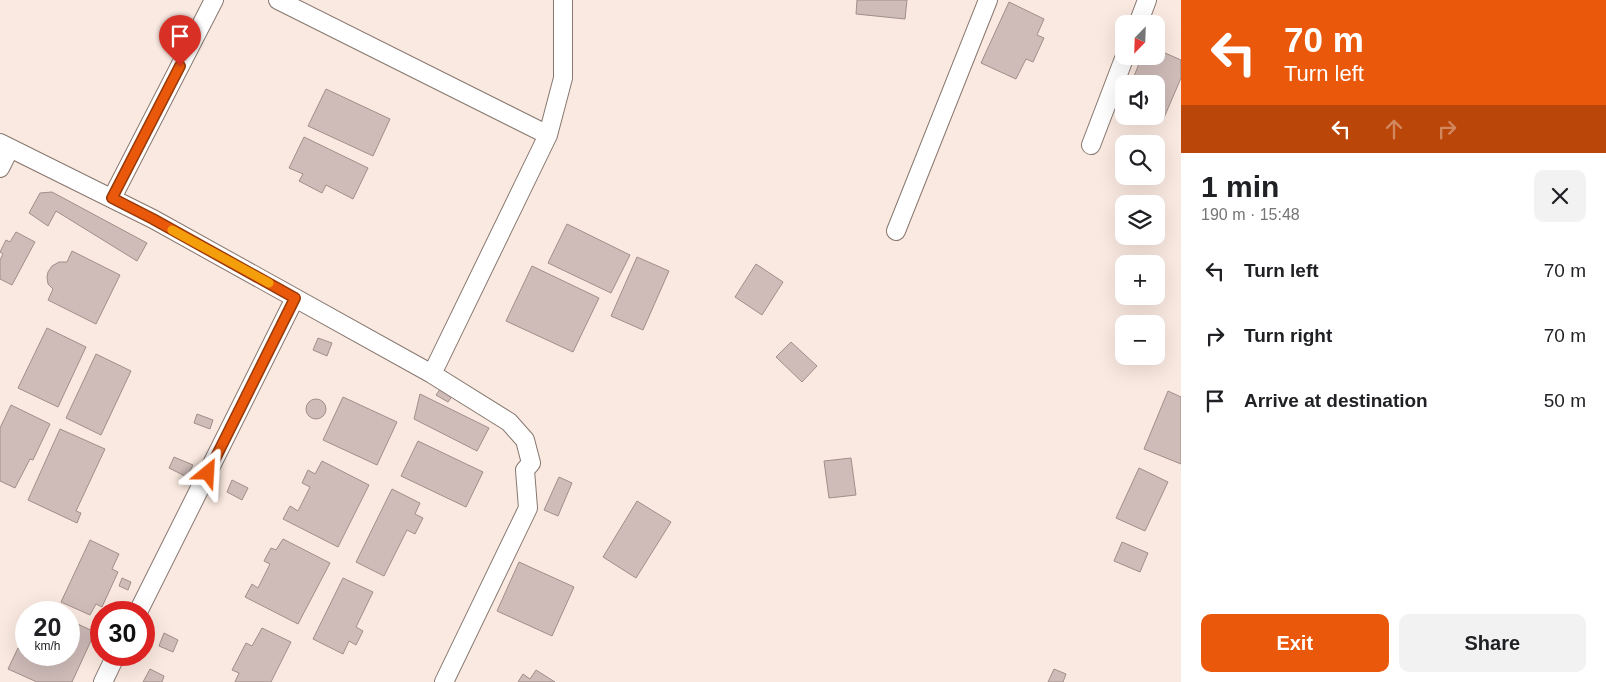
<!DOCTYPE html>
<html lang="en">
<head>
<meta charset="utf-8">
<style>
	body { margin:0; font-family:Helvetica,sans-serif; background:#f2f2f2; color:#202124; height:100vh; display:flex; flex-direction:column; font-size:19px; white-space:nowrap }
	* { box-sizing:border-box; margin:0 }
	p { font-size:16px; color:#757577 }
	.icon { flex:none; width:28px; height:28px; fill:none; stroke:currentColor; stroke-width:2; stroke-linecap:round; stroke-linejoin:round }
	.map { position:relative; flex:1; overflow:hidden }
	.panel { display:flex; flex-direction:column; background:#fff; width:425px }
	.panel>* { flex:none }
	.top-card { background:#ea580c; color:#fff; overflow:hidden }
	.needle { width:32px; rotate:203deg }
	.buttons { position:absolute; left:1115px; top:15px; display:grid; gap:10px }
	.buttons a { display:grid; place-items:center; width:50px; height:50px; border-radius:10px; background:#fff; box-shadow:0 5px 20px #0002; font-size:25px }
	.speed { position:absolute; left:15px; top:601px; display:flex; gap:10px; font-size:25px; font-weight:700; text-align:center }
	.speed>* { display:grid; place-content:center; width:65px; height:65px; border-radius:50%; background:#fff; box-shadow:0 5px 20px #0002; line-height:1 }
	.speed small { font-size:12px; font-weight:400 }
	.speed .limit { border:8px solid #d22; background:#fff; color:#111 }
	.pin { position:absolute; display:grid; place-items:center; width:42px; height:42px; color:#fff; margin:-51px -21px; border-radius:50% 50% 50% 0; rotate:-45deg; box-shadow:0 0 5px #0007 }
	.pin .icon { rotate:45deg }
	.me { position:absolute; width:55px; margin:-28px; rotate:27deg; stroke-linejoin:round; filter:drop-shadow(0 0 4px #0008) }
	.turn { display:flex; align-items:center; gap:18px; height:105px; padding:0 20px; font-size:22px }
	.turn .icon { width:65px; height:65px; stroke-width:2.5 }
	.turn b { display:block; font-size:35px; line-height:42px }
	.lanes { display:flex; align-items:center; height:48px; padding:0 20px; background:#0003; justify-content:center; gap:25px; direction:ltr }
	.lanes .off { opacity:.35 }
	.round { display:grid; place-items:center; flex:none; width:52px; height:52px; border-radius:10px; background:#f2f2f2 }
	.overview { display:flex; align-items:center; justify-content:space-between; height:85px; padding:0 20px }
	h1 { font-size:30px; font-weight:600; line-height:38px }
	.button { display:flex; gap:10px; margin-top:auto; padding:10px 20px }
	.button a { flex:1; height:58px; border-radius:10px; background:#ea580c; color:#fff; font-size:20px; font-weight:600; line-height:58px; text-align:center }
	.button a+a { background:#f2f2f2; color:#202124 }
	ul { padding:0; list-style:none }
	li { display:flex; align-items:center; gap:15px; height:65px; padding:0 20px }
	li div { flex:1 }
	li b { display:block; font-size:19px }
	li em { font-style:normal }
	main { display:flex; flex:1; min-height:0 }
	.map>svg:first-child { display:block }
</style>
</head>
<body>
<main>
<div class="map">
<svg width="1181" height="682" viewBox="0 0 1181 682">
	<rect width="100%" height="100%" fill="#fae9e0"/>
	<path fill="#cfbcb9" stroke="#a08e8a" d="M857,0H907L905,19L856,14Z
		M1009,2L1044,19L1037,35L1044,38L1033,62L1026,59L1016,79L981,63Z
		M1156,49L1181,60V78L1163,120L1153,116H1156V84H1131L1142,56H1156Z
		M326,89L390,119L373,156L308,126Z
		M304,137L368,168L353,199L326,185L322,193L299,181L303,174L289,168Z
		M52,192L147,243L137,261L56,211L48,226L29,213L40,193Z
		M567,224L630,255L611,293L548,263Z
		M16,232L35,242L12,285L0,279V260L3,254L0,252L6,240L10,242Z
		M72,251L120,275L96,324L48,300L53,289L48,284L47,277L48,272L52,266L59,262H67Z
		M637,257L669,271L643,330L611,316Z
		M756,264L783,282L762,315L735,297Z
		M532,266L599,298L573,352L506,321Z
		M47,328L86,347L58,407L18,388Z
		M318,338L332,343L327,356L313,350Z
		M791,342L817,366L802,382L776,357Z
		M96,354L131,371L101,435L66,418Z
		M443,385L455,392L448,402L436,395Z
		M1168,391L1181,397V464L1144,449Z
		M420,394L489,428L477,451L414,419Z
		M343,397L397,422L377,465L323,440Z
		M306 409a10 10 0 1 1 20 0a10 10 0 1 1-20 0Z
		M11,405L50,424L33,460L30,459L15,488L0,481V428Z
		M197,414L213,420L210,429L194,423Z
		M60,429L105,449L76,511L81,513L77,523L28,500Z
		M418,441L483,472L466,507L401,476Z
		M174,457L193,465L187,477L169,468Z
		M851,458L856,495L829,498L824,461Z
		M322,461L369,485L338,547L283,519L290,506L298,511L310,487L302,483L308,470L315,474Z
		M1139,468L1168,482L1145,531L1116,518Z
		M559,477L572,483L558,516L544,510Z
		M232,480L248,488L242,500L227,492Z
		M392,489L420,503L415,514L423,518L415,534L407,530L384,576L356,562Z
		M637,501L671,522L636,578L603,557Z
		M283,539L330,563L298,624L245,597L252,584L258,588L270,564L264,561L271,548L276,550Z
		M90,540L119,554L112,569L118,572L102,607L96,604L90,615L61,602Z
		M1122,542L1148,553L1140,572L1114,561Z
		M519,562L574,587L552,636L497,611Z
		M122,578L131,582L128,590L119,586Z
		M343,578L373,592L356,627L363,631L356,645L349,641L343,654L313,639Z
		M37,606L51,612H34Z
		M69,620L95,632L72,682H37L8,669L18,648L23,650L24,647L26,648V655H69Z
		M262,628L291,642L271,682H235L239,673L232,670L246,643L252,646Z
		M164,633L178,640L173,652L159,646Z
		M150,669L164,676L162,682H143Z
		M1054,669L1066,674L1063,682H1048Z
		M536,670L555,682H518L523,674L530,679Z"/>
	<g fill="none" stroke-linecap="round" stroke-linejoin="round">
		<defs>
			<path id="minor" d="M278,0L548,135
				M1138,24L1147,0
				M0,143L153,219L432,374L509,422L525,440L531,463L525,470L528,508L444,682
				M1091,145L1125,56
				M0,168L10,148
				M112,198L214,0
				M896,231L988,0
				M432,374L548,135L563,78V0
				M138,612L295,298
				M103,682L116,655"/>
		</defs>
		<use href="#minor" stroke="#86776f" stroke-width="20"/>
		<use href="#minor" stroke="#fff" stroke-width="18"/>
	</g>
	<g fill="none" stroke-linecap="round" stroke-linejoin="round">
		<defs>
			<path id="route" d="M180,66L112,198L153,219L295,298L208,473"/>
		</defs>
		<use href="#route" stroke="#983908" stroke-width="12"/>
		<use href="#route" stroke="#ea580c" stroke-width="9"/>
		<path stroke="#f59e0b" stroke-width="9" d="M172,230L269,283"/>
	</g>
</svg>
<div class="buttons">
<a><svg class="needle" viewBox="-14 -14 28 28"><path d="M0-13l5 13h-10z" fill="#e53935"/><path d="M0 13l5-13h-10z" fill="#757577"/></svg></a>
<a><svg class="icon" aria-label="sound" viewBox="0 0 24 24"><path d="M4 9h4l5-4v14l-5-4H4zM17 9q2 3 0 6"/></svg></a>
<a><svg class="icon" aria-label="search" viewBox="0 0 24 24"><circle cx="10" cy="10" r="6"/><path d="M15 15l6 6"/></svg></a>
<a><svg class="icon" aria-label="layers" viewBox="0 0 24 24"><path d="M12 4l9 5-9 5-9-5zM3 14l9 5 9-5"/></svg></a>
<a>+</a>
<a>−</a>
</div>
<div class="speed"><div>20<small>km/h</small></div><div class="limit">30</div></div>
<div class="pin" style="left:180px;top:66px;background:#d93025"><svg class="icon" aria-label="arrive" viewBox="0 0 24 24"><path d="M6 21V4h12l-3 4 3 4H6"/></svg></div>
<svg class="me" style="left:208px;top:473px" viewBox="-20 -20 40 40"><path d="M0-17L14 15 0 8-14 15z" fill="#ea580c" stroke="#fff" stroke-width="4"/></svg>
</div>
<section class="panel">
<div class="top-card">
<div class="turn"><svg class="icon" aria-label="left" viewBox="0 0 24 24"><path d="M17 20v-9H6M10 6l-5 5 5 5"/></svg><div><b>70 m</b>Turn left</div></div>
<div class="lanes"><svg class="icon" aria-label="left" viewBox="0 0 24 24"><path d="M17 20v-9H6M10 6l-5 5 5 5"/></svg><svg class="icon off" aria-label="ahead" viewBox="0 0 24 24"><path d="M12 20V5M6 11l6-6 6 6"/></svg><svg class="icon off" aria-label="right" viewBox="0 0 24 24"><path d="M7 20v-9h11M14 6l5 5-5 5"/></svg></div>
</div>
<div class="overview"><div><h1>1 min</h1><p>190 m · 15:48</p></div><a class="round"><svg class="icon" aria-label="close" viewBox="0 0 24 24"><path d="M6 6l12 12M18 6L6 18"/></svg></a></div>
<ul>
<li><svg class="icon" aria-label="left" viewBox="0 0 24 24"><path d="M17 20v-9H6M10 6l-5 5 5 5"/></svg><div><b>Turn left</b></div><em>70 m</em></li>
<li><svg class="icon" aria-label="right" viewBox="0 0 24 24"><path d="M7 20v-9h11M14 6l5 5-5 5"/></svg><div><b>Turn right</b></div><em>70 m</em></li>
<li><svg class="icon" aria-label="arrive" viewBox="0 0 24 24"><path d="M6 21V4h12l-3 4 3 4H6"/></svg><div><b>Arrive at destination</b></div><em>50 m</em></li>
</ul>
<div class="button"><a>Exit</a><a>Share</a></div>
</section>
</main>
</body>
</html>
